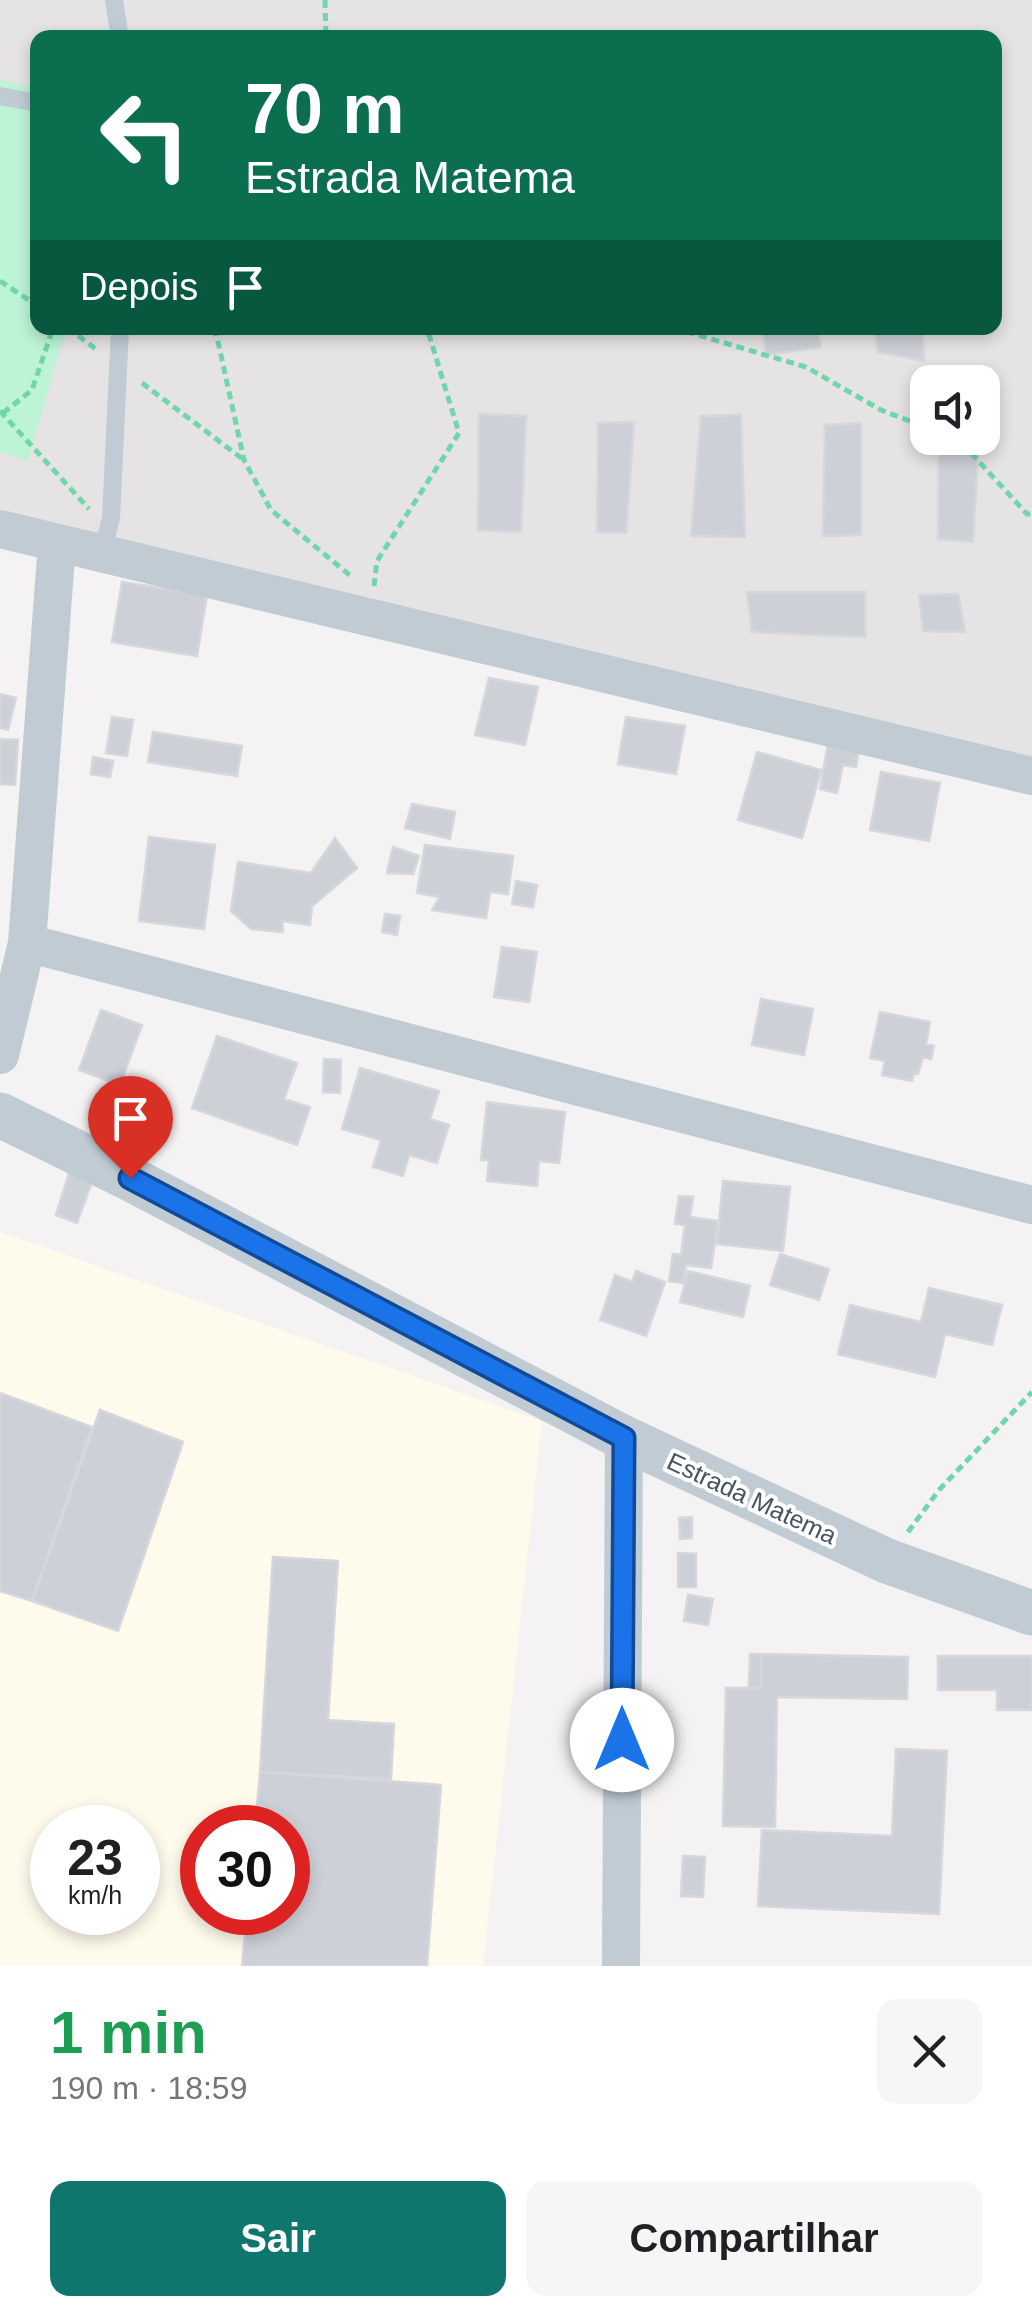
<!DOCTYPE html>
<html lang="pt">
<head>
<meta charset="utf-8">
<style>
	body { margin:0; font-family:Helvetica,sans-serif; background:#f6f6f6; color:#202124; height:100vh; display:flex; flex-direction:column; font-size:38px; white-space:nowrap }
	* { box-sizing:border-box; margin:0 }
	p { font-size:32px; color:#757577 }
	.icon { flex:none; width:55px; height:55px; fill:none; stroke:currentColor; stroke-width:2; stroke-linecap:round; stroke-linejoin:round }
	.map { position:relative; height:1966px; overflow:hidden }
	.details { display:flex; flex-direction:column; background:#fff; flex:1 }
	.details>* { flex:none }
	.top-card { position:absolute; left:30px; top:30px; width:972px; height:305px; border-radius:20px; box-shadow:0 5px 15px #0003; background:#0b6e4f; color:#fff; overflow:hidden }
	.controls { position:absolute; left:910px; top:365px; display:grid; gap:20px }
	.controls a { display:grid; place-items:center; width:90px; height:90px; border-radius:20px; background:#fff; box-shadow:0 5px 15px #0003; font-size:50px }
	.speed { position:absolute; left:30px; top:1805px; display:flex; gap:20px; font-size:50px; font-weight:700; text-align:center }
	.speed>* { display:grid; place-content:center; width:130px; height:130px; border-radius:50%; background:#fff; box-shadow:0 5px 15px #0003; line-height:1 }
	.speed small { font-size:25px; font-weight:400 }
	.speed .limit { border:15px solid #d22; background:#fff; color:#111 }
	.pin { position:absolute; display:grid; place-items:center; width:85px; height:85px; color:#fff; margin:-102px -42px; border-radius:50% 50% 50% 0; rotate:-45deg; box-shadow:0 0 10px #0007 }
	.pin .icon { rotate:45deg }
	.me { position:absolute; width:110px; margin:-55px; rotate:0deg; stroke-linejoin:round; filter:drop-shadow(0 0 8px #0008) }
	.turn { display:flex; align-items:center; gap:35px; height:210px; padding:0 50px; font-size:45px }
	.turn .icon { width:130px; height:130px; stroke-width:2.5 }
	.turn b { display:block; font-size:70px; line-height:85px }
	.then { display:flex; align-items:center; height:95px; padding:0 50px; background:#0003; gap:20px; font-size:38px }
	.round { display:grid; place-items:center; flex:none; width:105px; height:105px; border-radius:20px; background:#f6f6f6 }
	.head { display:flex; align-items:center; justify-content:space-between; height:170px; padding:0 50px }
	h1 { font-size:60px; font-weight:800; line-height:75px; color:#1e9e55 }
	.cta { display:flex; gap:20px; margin-top:auto; padding:20px 50px }
	.cta a { flex:1; height:115px; border-radius:20px; background:#0f766e; color:#fff; font-size:40px; font-weight:800; line-height:115px; text-align:center }
	.cta a+a { background:#f6f6f6; color:#202124 }
	.map>svg:first-child { display:block }
</style>
</head>
<body>
<div class="map">
<svg width="1032" height="1966" viewBox="0 0 1032 1966">
	<rect width="100%" height="100%" fill="#f4f2f2"/>
	<path fill="#fefaec" fill-rule="evenodd" d="M0,1232L542,1421L483,1966H0ZM52,1828H138V1912H52ZM202,1828H288V1912H202Z"/>
	<path fill="#e5e3e3" fill-rule="evenodd" d="M0,0H1032V760L0,512ZM38,38H995V328H38ZM928,382H982V438H928Z"/>
	<path fill="#bdf4d5" d="M0,79L37,89L38,328H66L28,460L0,452Z"/>
	<path fill="#cdd0d6" stroke="#d5d7dd" stroke-width="2.5" d="M763,328H816L821,347L766,355Z
		M875,328H922L924,361L878,352Z
		M479,414L526,416L521,532L478,530Z
		M741,415L745,537L691,536L701,416Z
		M634,422L626,533L597,532L598,423Z
		M861,423V535L823,536L825,425Z
		M939,438H979L973,542L938,539Z
		M122,582L207,595L197,656L112,642Z
		M747,592H865V637L752,632Z
		M958,594L965,632L923,631L919,595Z
		M489,678L538,687L525,745L475,735Z
		M0,694L16,698L8,730L0,728Z
		M112,717L133,720L127,756L106,753Z
		M626,717L685,726L676,774L618,764Z
		M153,732L242,746L237,776L148,762Z
		M0,739L18,740L15,785L0,784Z
		M828,744L859,750L856,767L843,765L837,793L820,789Z
		M757,752L821,770L802,838L738,820Z
		M93,757L113,761L110,777L91,774Z
		M881,772L940,783L929,841L870,830Z
		M412,804L455,812L450,839L405,828Z
		M149,837L215,845L204,929L139,921Z
		M335,838L357,868L312,906L310,925L282,921L283,932L251,929L231,911L238,862L311,873Z
		M425,845L513,856L508,894L490,892L486,918L432,910L440,897L417,893Z
		M393,847L419,856L413,874L387,873Z
		M516,881L537,885L533,907L512,904Z
		M385,914L400,916L397,935L382,932Z
		M502,947L537,952L529,1002L494,997Z
		M761,999L813,1009L804,1055L752,1045Z
		M101,1010L142,1025L120,1085L79,1070Z
		M880,1012L930,1022L926,1044L934,1046L931,1059L923,1057L918,1074L914,1073L912,1081L882,1075L885,1061L870,1058Z
		M217,1036L297,1063L284,1099L310,1107L297,1145L192,1108Z
		M324,1059L341,1060L340,1093L323,1092Z
		M360,1068L439,1091L430,1119L449,1125L437,1163L409,1155L403,1176L373,1167L381,1140L342,1129Z
		M487,1102L565,1112L559,1163L539,1161L537,1186L487,1181L489,1160H481Z
		M69,1173L94,1176L77,1223L56,1215Z
		M723,1181L790,1187L783,1251L717,1244Z
		M679,1196L693,1197L690,1217L718,1221L711,1268L686,1265L683,1283L669,1281L673,1254L681,1255L685,1225L675,1224Z
		M780,1254L829,1269L819,1300L770,1285Z
		M636,1271L665,1282L646,1336L600,1320L615,1275L632,1282Z
		M688,1271L750,1286L743,1317L680,1302Z
		M929,1288L1002,1305L992,1345L945,1334L935,1377L838,1354L850,1305L921,1322Z
		M0,1393L92,1427L32,1601L0,1591Z
		M100,1410L183,1442L118,1631L32,1601Z
		M692,1517V1538L680,1539L679,1518Z
		M678,1553L696,1554V1587H678Z
		M273,1557L338,1561L328,1720L394,1724L391,1779L260,1772Z
		M688,1595L713,1599L708,1625L684,1621Z
		M750,1654H761V1688H749Z
		M761,1654L908,1657L907,1699L777,1697L775,1827L723,1826L726,1688H761Z
		M938,1656H1032V1710H997V1690H938Z
		M896,1749L947,1751L939,1914L758,1906L762,1830L892,1836Z
		M260,1772L441,1785L427,1966H242L247,1912H288V1828H255Z
		M683,1856L705,1857L703,1897L681,1896Z"/>
	<g fill="none" stroke-linecap="round" stroke-linejoin="round">
		<path stroke="#71d6aa" stroke-width="5" stroke-dasharray="8 5" stroke-linecap="butt" d="M325,0L326,38
			M0,281L38,306
			M68,328L97,350
			M215,328L244,460L271,510L352,577
			M674,328L806,367L881,410L928,428
			M142,383L244,460
			M0,411L89,509
			M3,413L32,390L53,328
			M951,438L960,441L1027,514H1032
			M374,586L377,561L459,433L427,328
			M908,1532L939,1490L1032,1392"/>
		<path stroke="#c1cbd4" stroke-width="18" d="M114,0L120,38
			M0,96L38,103
			M102,554L111,518L120,328"/>
		<path stroke="#c1cbd4" stroke-width="38" d="M0,529L1032,776
			M27,943L57,543
			M0,1055L27,943L1032,1205
			M621,1966L624,1438"/>
		<path stroke="#c1cbd4" stroke-width="45" d="M0,1115L129,1178L624,1438L887,1561L1032,1613"/>
	</g>
	<g fill="none" stroke-linecap="round" stroke-linejoin="round">
		<defs>
			<path id="route" d="M130,1178L624,1438L622,1740"/>
		</defs>
		<use href="#route" stroke="#114b97" stroke-width="25"/>
		<use href="#route" stroke="#1a73e8" stroke-width="18"/>
	</g>
	<g text-anchor="middle" dominant-baseline="central" stroke-width="8" stroke-linejoin="round" paint-order="stroke">
		<g font-size="25" fill="#475461" stroke="#fff">
			<text transform="translate(752 1498) rotate(25)">Estrada Matema</text>
		</g>
	</g>
</svg>
<div class="controls">
<a><svg class="icon" aria-label="sound" viewBox="0 0 24 24"><path d="M4 9h4l5-4v14l-5-4H4zM17 9q2 3 0 6"/></svg></a>
</div>
<div class="speed"><div>23<small>km/h</small></div><div class="limit">30</div></div>
<div class="pin" style="left:130px;top:1178px;background:#d93025"><svg class="icon" aria-label="arrive" viewBox="0 0 24 24"><path d="M6 21V4h12l-3 4 3 4H6"/></svg></div>
<svg class="me" style="left:622px;top:1740px" viewBox="-20 -20 40 40"><circle r="19" fill="#fff"/><path d="M0-13L10 11 0 6-10 11z" fill="#1a73e8"/></svg>
<div class="top-card">
<div class="turn"><svg class="icon" aria-label="left" viewBox="0 0 24 24"><path d="M17 20v-9H6M10 6l-5 5 5 5"/></svg><div><b>70 m</b>Estrada Matema</div></div>
<div class="then">Depois<svg class="icon" aria-label="arrive" viewBox="0 0 24 24"><path d="M6 21V4h12l-3 4 3 4H6"/></svg></div>
</div>
</div>
<section class="details">
<div class="head"><div><h1>1 min</h1><p>190 m · 18:59</p></div><a class="round"><svg class="icon" aria-label="close" viewBox="0 0 24 24"><path d="M6 6l12 12M18 6L6 18"/></svg></a></div>
<div class="cta"><a>Sair</a><a>Compartilhar</a></div>
</section>
</body>
</html>
